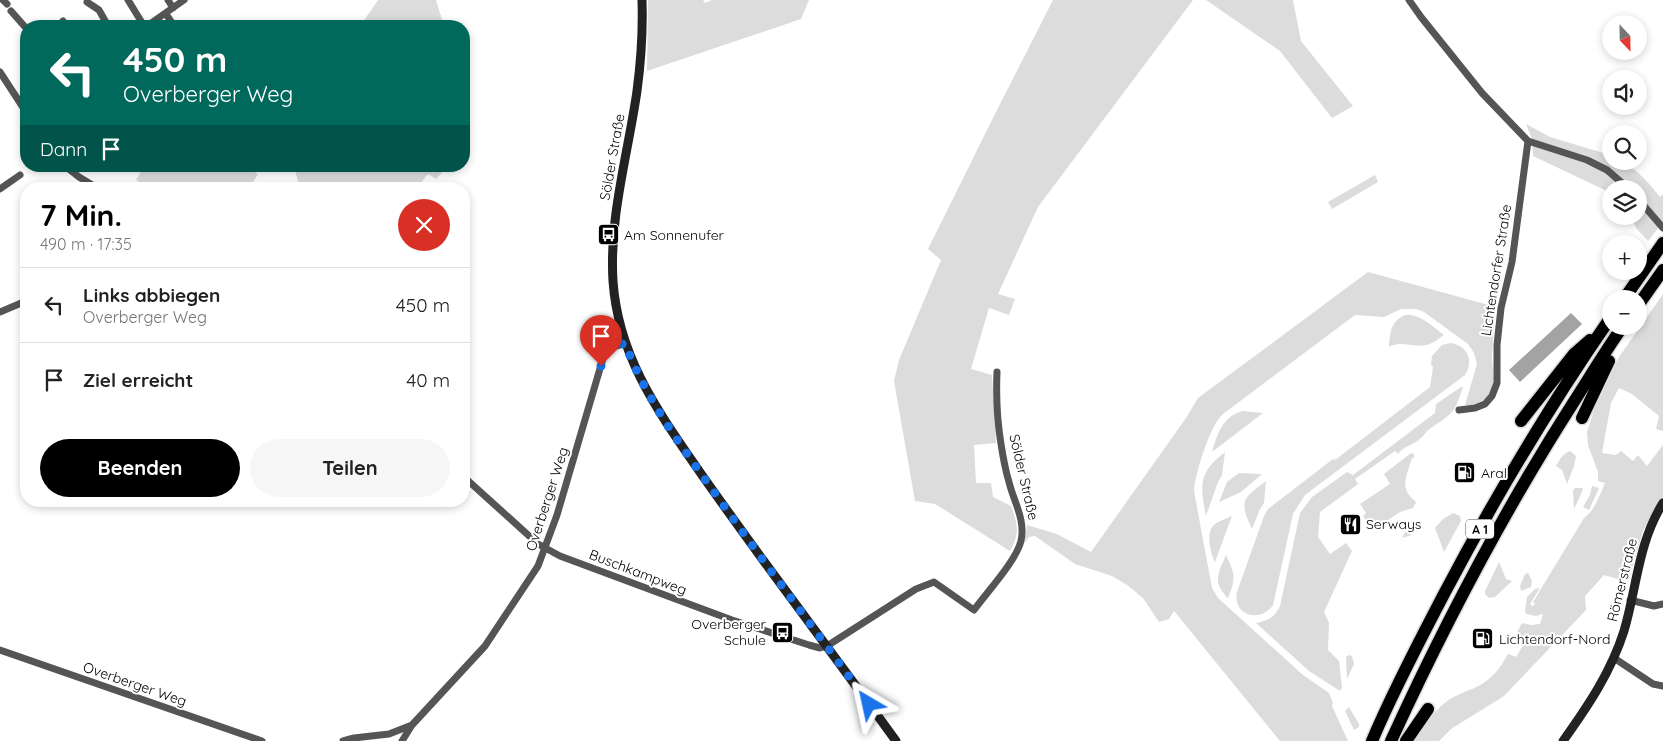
<!DOCTYPE html>
<html lang="de">
<head>
<meta charset="utf-8">
<style>
	body { margin:0; font-family:Quicksand,sans-serif; background:#f6f6f6; color:#222; height:100vh; display:flex; flex-direction:column; font-size:19px; white-space:nowrap }
	* { box-sizing:border-box; margin:0 }
	p { font-size:16px; color:#767676 }
	.icon { flex:none; width:28px; height:28px; fill:none; stroke:currentColor; stroke-width:2; stroke-linecap:round; stroke-linejoin:round }
	.map { position:relative; flex:1; overflow:hidden }
	.panel { position:absolute; left:20px; top:182px; width:450px; height:325px; display:flex; flex-direction:column; background:#fff; border-radius:20px; box-shadow:0 2px 8px #0003 }
	.panel>* { flex:none }
	.top-card { position:absolute; left:20px; top:20px; width:450px; height:152px; border-radius:20px; box-shadow:0 2px 8px #0003; background:#00695c; color:#fff; overflow:hidden }
	.needle { width:32px; rotate:158deg }
	.buttons { position:absolute; left:1602px; top:15px; display:grid; gap:10px }
	.buttons a { display:grid; place-items:center; width:45px; height:45px; border-radius:50%; background:#fff; box-shadow:0 2px 8px #0003; font-size:25px }
	.pin { position:absolute; display:grid; place-items:center; width:42px; height:42px; color:#fff; margin:-51px -21px; border-radius:50% 50% 50% 0; rotate:-45deg; box-shadow:0 0 5px #0007 }
	.pin .icon { rotate:45deg }
	.me { position:absolute; width:55px; margin:-28px; rotate:324deg; stroke-linejoin:round; filter:drop-shadow(0 0 4px #0008) }
	.turn { display:flex; align-items:center; gap:18px; height:105px; padding:0 20px; font-size:22px }
	.turn .icon { width:65px; height:65px; stroke-width:2.5 }
	.turn b { display:block; font-size:35px; line-height:42px }
	.then { display:flex; align-items:center; height:48px; padding:0 20px; background:#0003; gap:10px; font-size:19px }
	.round { display:grid; place-items:center; flex:none; width:52px; height:52px; border-radius:26px; background:#f6f6f6 }
	.summary { display:flex; align-items:center; justify-content:space-between; height:85px; padding:0 20px }
	h1 { font-size:30px; font-weight:700; line-height:38px; color:#000 }
	.primary-button { display:flex; gap:10px; margin-top:auto; padding:10px 20px }
	.primary-button a { flex:1; height:58px; border-radius:30px; background:#000; color:#fff; font-size:20px; font-weight:700; line-height:58px; text-align:center }
	.primary-button a+a { background:#f6f6f6; color:#222 }
	ul { padding:0; list-style:none }
	li { display:flex; align-items:center; gap:15px; height:75px; padding:0 20px; border-top:1px solid #e0e0e0 }
	li div { flex:1 }
	li b { display:block; font-size:19px }
	li em { font-style:normal }
	.map>svg:first-child { display:block }
</style>
</head>
<body>
<div class="map">
<svg width="1663" height="741" viewBox="0 0 1663 741">
	<rect width="100%" height="100%" fill="#fff"/>
	<path fill="#dcdcdc" d="M378,0H436L444,26H360Z
		M648,0H703L705,3L712,0H809L801,19L647,71Z
		M1053,0H1193L1038,207L998,294L1015,299L1009,315L989,308L971,369L992,375L996,443L974,445L976,483H991L993,497L1011,506C1018,525 1020,533 1010,551L935,504L915,501L894,381L899,360L941,260L928,249L997,110Z
		M1206,0H1293L1301,41L1353,106L1332,118L1280,51Z
		M1526,124L1550,137L1610,155L1611,156V161C1632,161 1648,182 1660,197L1663,194V222L1648,241L1636,228L1631,216H1639V189H1611V193L1533,156L1532,139Z
		M144,166H245L258,174L249,189H151L136,180Z
		M294,166H448L436,179L428,174L416,189H300Z
		M1375,175L1378,182L1332,209L1328,202Z
		M1368,272L1496,307C1494,323 1493,340 1492,357C1492,366 1495,376 1493,384C1491,398 1478,406 1465,405L1477,364L1474,353L1468,344L1424,312L1416,309H1401L1384,317L1355,315L1223,414C1210,425 1195,474 1194,491L1212,588L1218,598L1303,675L1329,693L1333,703L1332,706L1348,741H1280L1174,611L1169,619L1159,622L1143,598L1127,585L1112,576L1075,564L1035,536L1029,537L1025,543L1027,525L1057,534L1091,552L1186,418L1198,398Z
		M1663,294V431L1656,429L1659,416L1632,394L1619,388L1611,403L1602,453L1616,455L1621,451L1633,461L1638,455L1647,466L1663,445V497L1643,531L1628,582L1604,575L1585,596L1586,610L1504,696L1451,729L1439,741H1414C1424,725 1434,710 1450,699C1457,695 1464,692 1472,689C1489,682 1499,671 1508,654L1516,657L1525,642L1515,636L1522,623L1531,625L1540,624L1543,614L1536,616L1526,614L1525,611L1527,597L1535,589L1540,588L1530,604L1533,606L1535,604L1533,602L1584,518C1594,511 1600,495 1605,483L1598,481V472L1588,445L1587,432L1594,410L1619,357Z
		M1405,315C1419,313 1433,327 1444,335C1438,339 1433,344 1426,345C1412,348 1401,340 1389,347C1390,333 1390,322 1405,315Z
		M1451,343C1468,346 1474,361 1465,375L1305,495L1293,514L1273,605C1260,624 1232,615 1237,592L1264,516L1268,509L1333,459L1335,460L1430,387L1433,367L1431,364L1432,356L1442,345Z
		M1461,387H1463C1454,414 1453,413 1431,428C1426,431 1424,436 1420,439C1412,446 1405,445 1398,454L1395,451L1355,479L1358,484L1320,512L1318,537L1330,554L1346,543L1352,551L1324,612L1329,623L1328,650L1339,661L1342,688L1340,691L1309,671L1256,623C1268,621 1275,617 1280,606L1300,513L1312,497L1347,472L1353,475L1435,413L1436,404Z
		M1243,411L1263,413L1212,452C1217,434 1223,416 1243,411Z
		M1570,451L1576,456L1574,466L1567,484L1562,470L1556,466C1560,459 1562,454 1570,451Z
		M1225,452L1222,475L1218,482L1206,516C1200,485 1198,473 1225,452Z
		M1411,453L1414,454V458H1412C1407,476 1398,488 1416,502L1413,508L1400,512L1373,530L1363,516L1366,513L1360,504L1390,484L1384,474Z
		M1239,473L1262,474L1241,492L1219,502L1227,482Z
		M1266,481L1264,503L1259,511L1252,529C1239,501 1242,499 1266,481Z
		M1592,486L1599,488L1589,510L1583,507L1590,495Z
		M1575,488H1583L1582,492L1574,509L1573,491Z
		M1453,513L1460,516L1461,521L1444,552L1435,528L1443,519Z
		M1232,516L1215,562V563C1211,553 1205,533 1214,525C1218,521 1226,519 1232,516Z
		M1416,524L1421,528L1410,532L1411,535L1402,538L1409,526Z
		M1226,555C1235,573 1236,579 1228,598C1212,582 1218,574 1226,555Z
		M1499,562L1506,579L1512,581L1495,597L1489,598L1485,594V591Z
		M1528,573L1532,581L1531,587L1521,591L1520,586L1525,574Z
		M1349,655L1352,656L1354,664L1347,679L1346,657Z
		M1349,707L1359,724V727L1354,730L1345,711Z"/>
	<path fill="#a3a3a3" d="M1571,313L1582,324L1520,382L1509,370Z"/>
	<g fill="none" stroke-linecap="round" stroke-linejoin="round">
		<defs>
			<path id="highway" d="M1624,299L1663,243
				M1639,304L1663,270
				M1582,418L1609,361
				M1521,421L1574,354L1590,340
				M1372,741C1393,691 1419,642 1444,594C1494,499 1550,405 1611,317
				M1391,741C1445,623 1505,509 1575,400C1591,375 1606,350 1623,326
				M1406,741L1428,709"/>
		</defs>
		<use href="#highway" stroke="#dbdbdb" stroke-width="15"/>
		<path stroke="#555" stroke-width="7" d="M3,0L7,4
			M128,0L144,26
			M168,0L173,8
			M1409,0L1421,17L1482,93L1528,141L1587,160L1607,170L1629,189
			M87,2L99,10L108,26
			M11,11L26,28
			M166,14L174,26
			M63,21L66,26
			M147,26L184,0
			M0,72L26,112
			M65,166L79,177L99,189
			M0,189L20,175
			M1639,200L1663,228
			M0,312L26,301
			M1459,410L1475,408L1485,404L1492,396L1497,383V345L1501,308L1512,262L1528,141
			M464,477L538,544L560,556L732,620L809,645L820,648L827,646L916,589L934,582L974,610C987,592 1016,561 1021,541C1026,520 1013,500 1009,482C1005,469 1003,457 1001,444C997,420 996,396 997,372
			M1630,600L1654,606L1663,604
			M0,650L262,741
			M1614,658L1653,684L1663,686
			M343,741L354,738L389,734L412,725L485,646L538,566L557,515L604,355L614,347L625,343
			M402,741L412,725"/>
		<path stroke="#222" stroke-width="9" d="M642,0C643,31 641,61 637,91C628,154 609,217 613,281C618,354 655,407 695,465C717,497 740,528 763,560C807,620 852,680 896,741
			M1563,741C1588,706 1611,672 1624,631C1637,587 1638,543 1663,503"/>
		<use href="#highway" stroke="#000" stroke-width="12"/>
	</g>
	<g fill="none" stroke-linecap="round" stroke-linejoin="round">
		<path stroke="#1a73e8" stroke-width="9" stroke-dasharray="0 16.2" d="M601,366C605,351 610,348 625,343C645,397 679,443 712,489C763,562 817,632 869,704"/>
	</g>
	<defs>
		<symbol id="bus-square" viewBox="-11 -11 22 22"><rect x="-9" y="-9" width="18" height="18" rx="4" fill="#000" stroke="#fff"/><path d="M-5-6H5V4H4V6H2V4H-2V6H-4V4H-5ZM-3.5-4V0h7V-4ZM-3.5 1.2v1.5H-2V1.2ZM2 1.2v1.5H3.5V1.2Z" fill="#fff"/></symbol>
		<symbol id="fuel-square" viewBox="-11 -11 22 22"><rect x="-9" y="-9" width="18" height="18" rx="4" fill="#000" stroke="#fff"/><path d="M-5.5-6h7V0h2V4h1.3V-2.5L3-4.5l.8-.8L6-3V5H2.5V1h-1V6h-7ZM-4.2-4.7v3.2H.2V-4.7Z" fill="#fff"/></symbol>
		<symbol id="restaurant-square" viewBox="-11 -11 22 22"><rect x="-9" y="-9" width="18" height="18" rx="4" fill="#000" stroke="#fff"/><path d="M-5-6h1v4h1v-4h1v4h1v-4h1v5L-1.5 .5V6h-2V.5L-5-1ZM5-6V6H3V1.5H1.5Q1.5-4 5-6Z" fill="#fff"/></symbol>
	</defs>
	<g fill-rule="evenodd">
		<use href="#bus-square" x="596" y="222" width="25" height="25"/>
		<use href="#fuel-square" x="1452" y="460" width="25" height="25"/>
		<use href="#restaurant-square" x="1338" y="512" width="25" height="25"/>
		<use href="#bus-square" x="770" y="620" width="25" height="25"/>
		<use href="#fuel-square" x="1470" y="626" width="25" height="25"/>
	</g>
	<g text-anchor="middle" dominant-baseline="central" stroke-width="4" stroke-linejoin="round" paint-order="stroke">
		<rect fill="#fff" stroke="#4c4c4c" stroke-width="1" x="1466" y="519.5" width="28" height="19" rx="4"/>
		<g font-size="12" font-weight="bold" fill="#000">
			<text x="1480" y="529">A 1</text>
		</g>
		<g font-size="14" fill="#000" stroke="#fff">
			<text transform="translate(612 157) rotate(-80)">Sölder Straße</text>
			<text transform="translate(1496 270) rotate(-81)">Lichtendorfer Straße</text>
			<text transform="translate(1024 477) rotate(77)">Sölder Straße</text>
			<text transform="translate(547 499) rotate(-72)">Overberger Weg</text>
			<text transform="translate(638 572) rotate(21)">Buschkampweg</text>
			<text transform="translate(1622 580) rotate(-76)">Römerstraße</text>
			<text transform="translate(135 684) rotate(19)">Overberger Weg</text>
		</g>
		<g font-size="14" fill="#000" stroke="#fff" text-anchor="start">
			<text x="624" y="235">Am Sonnenufer</text>
			<text x="1481" y="473">Aral</text>
			<text x="1366" y="524">Serways</text>
			<text x="766" y="624" text-anchor="end">Overberger<tspan x="766" dy="16">Schule</tspan></text>
			<text x="1499" y="639">Lichtendorf-Nord</text>
		</g>
	</g>
</svg>
<div class="buttons">
<a><svg class="needle" viewBox="-14 -14 28 28"><path d="M0-13l5 13h-10z" fill="#e53935"/><path d="M0 13l5-13h-10z" fill="#767676"/></svg></a>
<a><svg class="icon" aria-label="sound" viewBox="0 0 24 24"><path d="M4 9h4l5-4v14l-5-4H4zM17 9q2 3 0 6"/></svg></a>
<a><svg class="icon" aria-label="search" viewBox="0 0 24 24"><circle cx="10" cy="10" r="6"/><path d="M15 15l6 6"/></svg></a>
<a><svg class="icon" aria-label="layers" viewBox="0 0 24 24"><path d="M12 4l9 5-9 5-9-5zM3 14l9 5 9-5"/></svg></a>
<a>+</a>
<a>−</a>
</div>
<div class="pin" style="left:601px;top:366px;background:#d93025"><svg class="icon" aria-label="arrive" viewBox="0 0 24 24"><path d="M6 21V4h12l-3 4 3 4H6"/></svg></div>
<svg class="me" style="left:869px;top:704px" viewBox="-20 -20 40 40"><path d="M0-17L14 15 0 8-14 15z" fill="#1a73e8" stroke="#fff" stroke-width="4"/></svg>
<div class="top-card">
<div class="turn"><svg class="icon" aria-label="left" viewBox="0 0 24 24"><path d="M17 20v-9H6M10 6l-5 5 5 5"/></svg><div><b>450 m</b>Overberger Weg</div></div>
<div class="then">Dann<svg class="icon" aria-label="arrive" viewBox="0 0 24 24"><path d="M6 21V4h12l-3 4 3 4H6"/></svg></div>
</div>
<section class="panel">
<div class="summary"><div><h1>7 Min.</h1><p>490 m · 17:35</p></div><a class="round" style="background:#d93025;color:#fff"><svg class="icon" aria-label="close" viewBox="0 0 24 24"><path d="M6 6l12 12M18 6L6 18"/></svg></a></div>
<ul>
<li><svg class="icon" aria-label="left" viewBox="0 0 24 24"><path d="M17 20v-9H6M10 6l-5 5 5 5"/></svg><div><b>Links abbiegen</b><p>Overberger Weg</p></div><em>450 m</em></li>
<li><svg class="icon" aria-label="arrive" viewBox="0 0 24 24"><path d="M6 21V4h12l-3 4 3 4H6"/></svg><div><b>Ziel erreicht</b></div><em>40 m</em></li>
</ul>
<div class="primary-button"><a>Beenden</a><a>Teilen</a></div>
</section>
</div>
</body>
</html>
